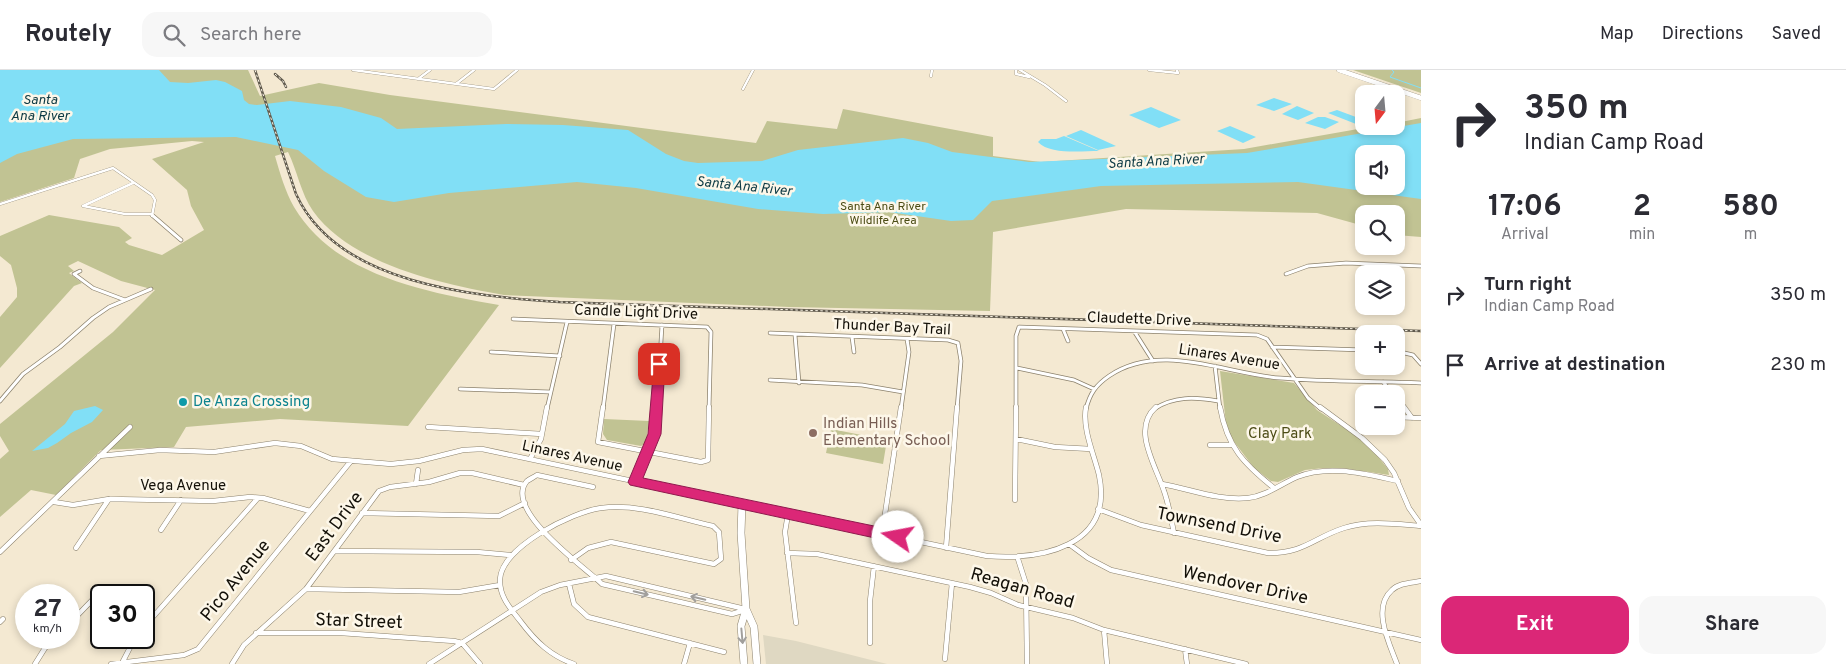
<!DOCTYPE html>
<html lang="en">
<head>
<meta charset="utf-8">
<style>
	body { margin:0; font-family:Overpass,sans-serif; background:#f7f7f7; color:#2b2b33; height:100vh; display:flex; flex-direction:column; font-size:19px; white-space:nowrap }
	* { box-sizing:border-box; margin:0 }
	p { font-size:16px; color:#7c7c81 }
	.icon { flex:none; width:28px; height:28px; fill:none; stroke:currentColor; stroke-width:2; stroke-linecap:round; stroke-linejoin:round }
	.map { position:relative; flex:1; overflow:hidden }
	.panel { display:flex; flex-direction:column; background:#fff; width:425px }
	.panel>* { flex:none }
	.top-card { background:#fff; color:#2b2b33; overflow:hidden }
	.needle { width:32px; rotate:196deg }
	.fabs { position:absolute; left:1355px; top:15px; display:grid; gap:10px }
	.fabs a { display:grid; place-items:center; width:50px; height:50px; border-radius:10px; background:#fff; box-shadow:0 2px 8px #0003; font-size:25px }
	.speed { position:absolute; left:15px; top:514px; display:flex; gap:10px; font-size:25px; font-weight:700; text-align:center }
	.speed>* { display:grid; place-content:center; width:65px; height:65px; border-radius:50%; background:#fff; box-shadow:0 2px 8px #0003; line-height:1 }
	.speed small { font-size:12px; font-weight:400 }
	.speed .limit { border:2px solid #111; border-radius:8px; background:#fff; color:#111 }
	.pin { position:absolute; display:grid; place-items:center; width:42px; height:42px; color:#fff; margin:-21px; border-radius:10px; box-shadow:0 2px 8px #0006 }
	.me { position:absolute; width:55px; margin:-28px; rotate:282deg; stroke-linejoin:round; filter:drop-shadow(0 0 4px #0008) }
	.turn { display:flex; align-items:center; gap:18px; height:105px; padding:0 20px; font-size:22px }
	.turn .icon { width:65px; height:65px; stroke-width:2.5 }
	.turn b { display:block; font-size:35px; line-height:42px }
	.eta { display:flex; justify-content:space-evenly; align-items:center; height:85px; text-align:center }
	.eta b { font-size:30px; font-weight:700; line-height:35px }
	.action { display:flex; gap:10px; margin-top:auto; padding:10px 20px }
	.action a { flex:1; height:58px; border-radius:15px; background:#db2777; color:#fff; font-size:20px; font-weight:700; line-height:58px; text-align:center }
	.action a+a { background:#f7f7f7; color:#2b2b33 }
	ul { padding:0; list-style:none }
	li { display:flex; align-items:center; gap:15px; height:70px; padding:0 20px }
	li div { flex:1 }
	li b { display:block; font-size:19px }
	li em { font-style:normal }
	header { display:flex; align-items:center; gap:30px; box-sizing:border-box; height:70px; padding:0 25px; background:#fff; border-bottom:1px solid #e1e1e2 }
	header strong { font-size:24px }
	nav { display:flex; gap:28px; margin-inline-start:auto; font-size:18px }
	.search { width:350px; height:45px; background:#f7f7f7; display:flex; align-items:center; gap:12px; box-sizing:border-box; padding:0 18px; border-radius:15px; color:#7c7c81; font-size:19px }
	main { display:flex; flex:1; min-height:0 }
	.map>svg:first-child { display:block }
</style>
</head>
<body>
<header>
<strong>Routely</strong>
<div class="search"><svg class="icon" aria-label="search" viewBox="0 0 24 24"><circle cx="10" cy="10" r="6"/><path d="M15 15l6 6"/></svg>Search here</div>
<nav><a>Map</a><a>Directions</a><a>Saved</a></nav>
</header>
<main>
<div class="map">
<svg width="1421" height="594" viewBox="0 0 1421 594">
	<rect width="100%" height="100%" fill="#f4e9d2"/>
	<path fill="#dfd8c2" d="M763,565L796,571L887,594H766Z"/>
	<path fill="#c1c393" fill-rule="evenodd" d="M0,0H248L260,26L319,13L390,25L756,73L767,51L837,59L843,39L993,67V86L1041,92L1244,79L1375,56H1396V53L1421,48V167L1396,165V144H1364V156L1317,143L1126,139L993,162L990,241L789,237L504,225C442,214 352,195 313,141C301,124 297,100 288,82L275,86C280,103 285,121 294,137C335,206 426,222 499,235L408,356L280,349L186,357L174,377L101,380L56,425L31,420L0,447V389L9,381L0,366V354L113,262L155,220L121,211L78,191L68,196L74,201L69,203L82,213L74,216L0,298V247L17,227V218L11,195L0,186V166L49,145L119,157L132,168L125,172L129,175L162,185L204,160L191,136L187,120L152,89L204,72L192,71L110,79L80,89L74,108L0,132ZM1364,84H1396V116H1364Z
		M1353,0H1421V23Z
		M1220,301L1294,313L1317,340L1352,363L1371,378L1388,399L1389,405L1342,398H1324L1305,400L1278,412L1271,411L1254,398L1232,369L1226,354Z
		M604,349L649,351L646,373L641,376L607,370L603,364Z
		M831,359L887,370L883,394L826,383Z"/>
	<path fill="#81dff6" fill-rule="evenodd" d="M0,0H159L170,12L188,13L216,10L225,12L242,21L244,30L249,34L257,35L290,31L341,37L381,48L397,59L506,54L563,55L628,60L666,84L684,91L698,93L762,91L798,80L903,68L928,73L952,82L1029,92L1247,83L1421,53V129L1298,112L1101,116L992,131L973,150L951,151L889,142L823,144L758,139L636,118L577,112L449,123L394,132L366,127L324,101L298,80L236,67L73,69L17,84L0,93ZM1364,84H1396V116H1364Z
		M1274,28L1292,34L1274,41L1256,35Z
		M1297,36L1314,43L1298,50L1282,44Z
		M1151,37L1181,50L1159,58L1129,45Z
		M1337,40L1364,50V51L1356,54L1328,43Z
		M1318,47H1325L1339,52L1325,59L1305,53Z
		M1230,56L1256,67L1243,73L1217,61Z
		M1081,60L1116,76L1098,80L1066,66Z
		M1064,66L1099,81C1082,81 1050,85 1038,72L1041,69H1056Z
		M95,336L103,340L92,352L71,363L57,373L48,378L32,381L65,354L74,341Z"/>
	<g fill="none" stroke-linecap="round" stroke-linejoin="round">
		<path stroke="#81dff6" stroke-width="1" d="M1392,0L1394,2L1390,7L1421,18"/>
		<defs>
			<path id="street-far2" d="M353,0L494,19L517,0
				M1016,0V4L1029,7
				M1020,0L1045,15L1066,31
				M1149,0L1178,3L1177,0
				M931,6L932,0
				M418,9L430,0
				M456,14L474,0
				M743,19L753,0
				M133,113L83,136L125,144H152
				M0,134L113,98L152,125L155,130L152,146"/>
			<path id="street-far1" d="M152,145L181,170
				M80,201L74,204L93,218L125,230
				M1286,204L1308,196L1346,193L1421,196
				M513,249L707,257L711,262L709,339
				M1063,259L1068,271
				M1134,261L1153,291
				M770,263L948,270L958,273L961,291L957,339
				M795,265L799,313
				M852,267L854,282
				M1272,277L1364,280
				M1396,281L1413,285L1421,294
				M491,282L560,286
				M1215,296L1220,339
				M1017,298L1074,310L1094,319
				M770,310L862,315L903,322
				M1383,312L1393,324
				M460,319L550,322
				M1396,328L1405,339
				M0,331L23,304L60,277L93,248L109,237L151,219
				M547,339L567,252
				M603,339L614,254
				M657,339L662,255
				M901,339L909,282L907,269
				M1016,339V266L1019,257L1257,265L1267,269L1308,328L1321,339
				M1086,339C1090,323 1096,315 1109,306C1161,271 1225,304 1280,308C1327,312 1374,311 1421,313
				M1154,339C1174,326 1195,327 1218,331"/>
			<path id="street" d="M603,337L598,372L701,392L708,390L709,337
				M1156,337C1131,359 1156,396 1164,421C1169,435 1171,449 1174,463
				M1220,337C1227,377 1244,394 1274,418
				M1320,337L1362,368L1385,390L1394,403L1409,438L1421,455
				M1404,337L1412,348
				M1396,347L1421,348
				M428,357L542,364
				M1016,369L1055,377L1091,379
				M1210,375H1230
				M99,386L160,380L214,382L275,373L301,376L332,389L391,394L419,391L463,380L482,379L987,486C1041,490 1114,477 1099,405C1094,384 1082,359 1086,337
				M530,389L541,369L547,337
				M635,412L655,364L657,337
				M416,414L418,400
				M1162,414C1190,419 1219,431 1248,428C1266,426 1281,414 1297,407C1329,394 1365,404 1398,411
				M593,417L537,405C534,407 530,409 527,411C502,440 586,498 602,514L732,544L745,540
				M1015,430L1016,337
				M54,432L73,435L109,429L213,431L250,427L263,428L310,441
				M1098,439L1141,455L1268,483C1305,483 1313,468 1344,458C1369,450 1396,454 1421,456
				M362,443L499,446L525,433
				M788,444L785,462L796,553
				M161,460L181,430
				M882,464L901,337
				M1069,474L1088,488L1111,500L1421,570
				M76,478L109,429
				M946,478L957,337
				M335,481L477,482L510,485
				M0,482L130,357
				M787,483L817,484L970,517L991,523L1018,535L1073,548L1104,560L1246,594
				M1018,489L1026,514L1027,594
				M571,490L588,478L611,472L714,494L721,489L719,462L713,456C677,448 638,433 601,438C572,442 502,477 500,509C499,527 511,539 521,552C536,572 551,586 574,594
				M569,514L574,534L588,547L724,582
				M306,519L459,522L500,515
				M0,552L3,549
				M69,554L101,521
				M144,557L258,428
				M1104,560L1107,594
				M256,563H341L454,571L462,573L480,594
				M870,573V531L874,496
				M1185,579L1187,594
				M945,589L952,513
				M122,593L135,568
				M35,594L45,578L55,568
				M111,594L184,585L198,579L351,391
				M232,594L244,575L306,519L379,421L390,417L429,412L460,403H472L524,415
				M429,594L541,522L560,515L606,506L745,539
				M684,594L690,573
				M1397,594C1390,575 1371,538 1392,520C1399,513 1411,513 1421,511"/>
			<path id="secondary" d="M742,434L741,463L746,539L741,556L744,594
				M746,539L754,557L757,594"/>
			<path id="primary" d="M1339,0L1421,28"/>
		</defs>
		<use href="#street-far2" stroke="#8c826d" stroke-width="3"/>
		<use href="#street-far1" stroke="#8c826d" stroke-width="4.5"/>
		<use href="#street" stroke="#8c826d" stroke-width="5.5"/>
		<use href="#secondary" stroke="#8c826d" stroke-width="8"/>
		<use href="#primary" stroke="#8c826d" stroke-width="5"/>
		<use href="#street-far2" stroke="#fff" stroke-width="2.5"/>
		<use href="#street-far1" stroke="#fff" stroke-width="3"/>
		<use href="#street" stroke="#fff" stroke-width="4.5"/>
		<use href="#secondary" stroke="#fff" stroke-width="7"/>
		<use href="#primary" stroke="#fff" stroke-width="4.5"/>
		<defs>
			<path id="rail" d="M255,0L296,124C337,214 472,226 559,232L1421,261
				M275,4L283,11L286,17"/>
		</defs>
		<use href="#rail" stroke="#605a4d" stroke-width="2.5"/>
		<use href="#rail" stroke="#fdf7e9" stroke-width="1" stroke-dasharray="2.5" stroke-linecap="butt"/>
	</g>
	<defs><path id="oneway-shaft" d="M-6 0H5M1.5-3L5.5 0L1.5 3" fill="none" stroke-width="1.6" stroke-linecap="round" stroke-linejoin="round" transform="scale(1.25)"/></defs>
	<g stroke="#a19f9c">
		<use href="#oneway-shaft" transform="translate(641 523) rotate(13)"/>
		<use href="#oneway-shaft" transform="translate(698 528) rotate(-167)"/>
		<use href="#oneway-shaft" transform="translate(742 566) rotate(85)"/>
	</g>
	<path fill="#db2777" stroke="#8e194d" d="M659,290L665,294L661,364L643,408L898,461L903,463L905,467L903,471L898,473L630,415L628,412L648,364L654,294Z"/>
	<circle fill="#0f9aa8" stroke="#fdf7e9" stroke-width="2" cx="183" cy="332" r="5"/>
	<circle fill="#8d6e63" stroke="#fdf7e9" stroke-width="2" cx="813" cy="363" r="5"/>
	<g text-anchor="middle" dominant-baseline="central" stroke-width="5" stroke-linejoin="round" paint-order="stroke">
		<g font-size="12" fill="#4c4c15" stroke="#fdf7e9">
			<text x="883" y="137">Santa Ana River<tspan x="883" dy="14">Wildlife Area</tspan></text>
		</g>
		<g font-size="14" font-style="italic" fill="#0d3a44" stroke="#fdf7e9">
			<text x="40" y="30">Santa<tspan x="40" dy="16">Ana River</tspan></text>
			<text transform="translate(1156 92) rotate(-3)">Santa Ana River</text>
			<text transform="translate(744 117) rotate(6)">Santa Ana River</text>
		</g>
		<g font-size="15" fill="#131008" stroke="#fdf7e9">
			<text transform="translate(636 243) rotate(2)">Candle Light Drive</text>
			<text transform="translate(1139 250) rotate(2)">Claudette Drive</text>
			<text transform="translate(892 258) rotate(3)">Thunder Bay Trail</text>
			<text transform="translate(1229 288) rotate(9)">Linares Avenue</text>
			<text transform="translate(572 387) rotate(12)">Linares Avenue</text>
			<text x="183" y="416">Vega Avenue</text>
		</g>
		<g font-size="15" fill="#0d838f" stroke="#fdf7e9" text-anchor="start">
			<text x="193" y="332">De Anza Crossing</text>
		</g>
		<g font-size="15" fill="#785e54" stroke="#fdf7e9" text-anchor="start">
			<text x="823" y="354">Indian Hills<tspan x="823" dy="17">Elementary School</tspan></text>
		</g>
		<g font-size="15" fill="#4c4c15" stroke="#fdf7e9">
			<text x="1280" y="364">Clay Park</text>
		</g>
		<g font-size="18" fill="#131008" stroke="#fdf7e9">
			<text transform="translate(1219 456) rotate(11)">Townsend Drive</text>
			<text transform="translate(335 457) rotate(-53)">East Drive</text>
			<text transform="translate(236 511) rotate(-51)">Pico Avenue</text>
			<text transform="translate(1245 516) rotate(12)">Wendover Drive</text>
			<text transform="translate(1022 519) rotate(16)">Reagan Road</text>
			<text transform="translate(359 552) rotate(2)">Star Street</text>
		</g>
	</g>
</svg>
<div class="fabs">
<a><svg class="needle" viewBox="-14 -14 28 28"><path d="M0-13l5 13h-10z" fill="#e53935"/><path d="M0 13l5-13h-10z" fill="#7c7c81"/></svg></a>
<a><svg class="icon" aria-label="sound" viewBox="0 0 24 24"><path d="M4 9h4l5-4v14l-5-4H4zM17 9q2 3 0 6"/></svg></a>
<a><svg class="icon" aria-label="search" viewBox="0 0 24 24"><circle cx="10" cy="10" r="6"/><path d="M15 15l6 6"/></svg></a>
<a><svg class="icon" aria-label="layers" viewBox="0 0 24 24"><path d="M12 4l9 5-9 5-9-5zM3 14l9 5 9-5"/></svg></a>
<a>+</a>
<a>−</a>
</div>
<div class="speed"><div>27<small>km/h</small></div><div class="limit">30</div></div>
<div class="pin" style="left:659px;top:294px;background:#d93025"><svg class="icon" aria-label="arrive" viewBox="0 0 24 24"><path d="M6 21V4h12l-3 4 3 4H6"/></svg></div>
<svg class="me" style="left:898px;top:467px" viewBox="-20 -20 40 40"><circle r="19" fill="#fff"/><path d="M0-13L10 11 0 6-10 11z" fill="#db2777"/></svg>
</div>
<section class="panel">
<div class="top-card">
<div class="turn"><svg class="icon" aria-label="right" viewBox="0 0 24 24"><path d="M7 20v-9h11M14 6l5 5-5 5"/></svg><div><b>350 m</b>Indian Camp Road</div></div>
</div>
<div class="eta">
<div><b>17:06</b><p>Arrival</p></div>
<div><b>2</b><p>min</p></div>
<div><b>580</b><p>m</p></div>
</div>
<ul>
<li><svg class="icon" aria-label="right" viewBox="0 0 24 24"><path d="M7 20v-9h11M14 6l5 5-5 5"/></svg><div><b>Turn right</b><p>Indian Camp Road</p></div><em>350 m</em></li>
<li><svg class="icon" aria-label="arrive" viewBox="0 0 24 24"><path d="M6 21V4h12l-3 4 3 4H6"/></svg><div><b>Arrive at destination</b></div><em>230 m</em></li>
</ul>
<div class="action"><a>Exit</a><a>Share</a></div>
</section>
</main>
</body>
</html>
